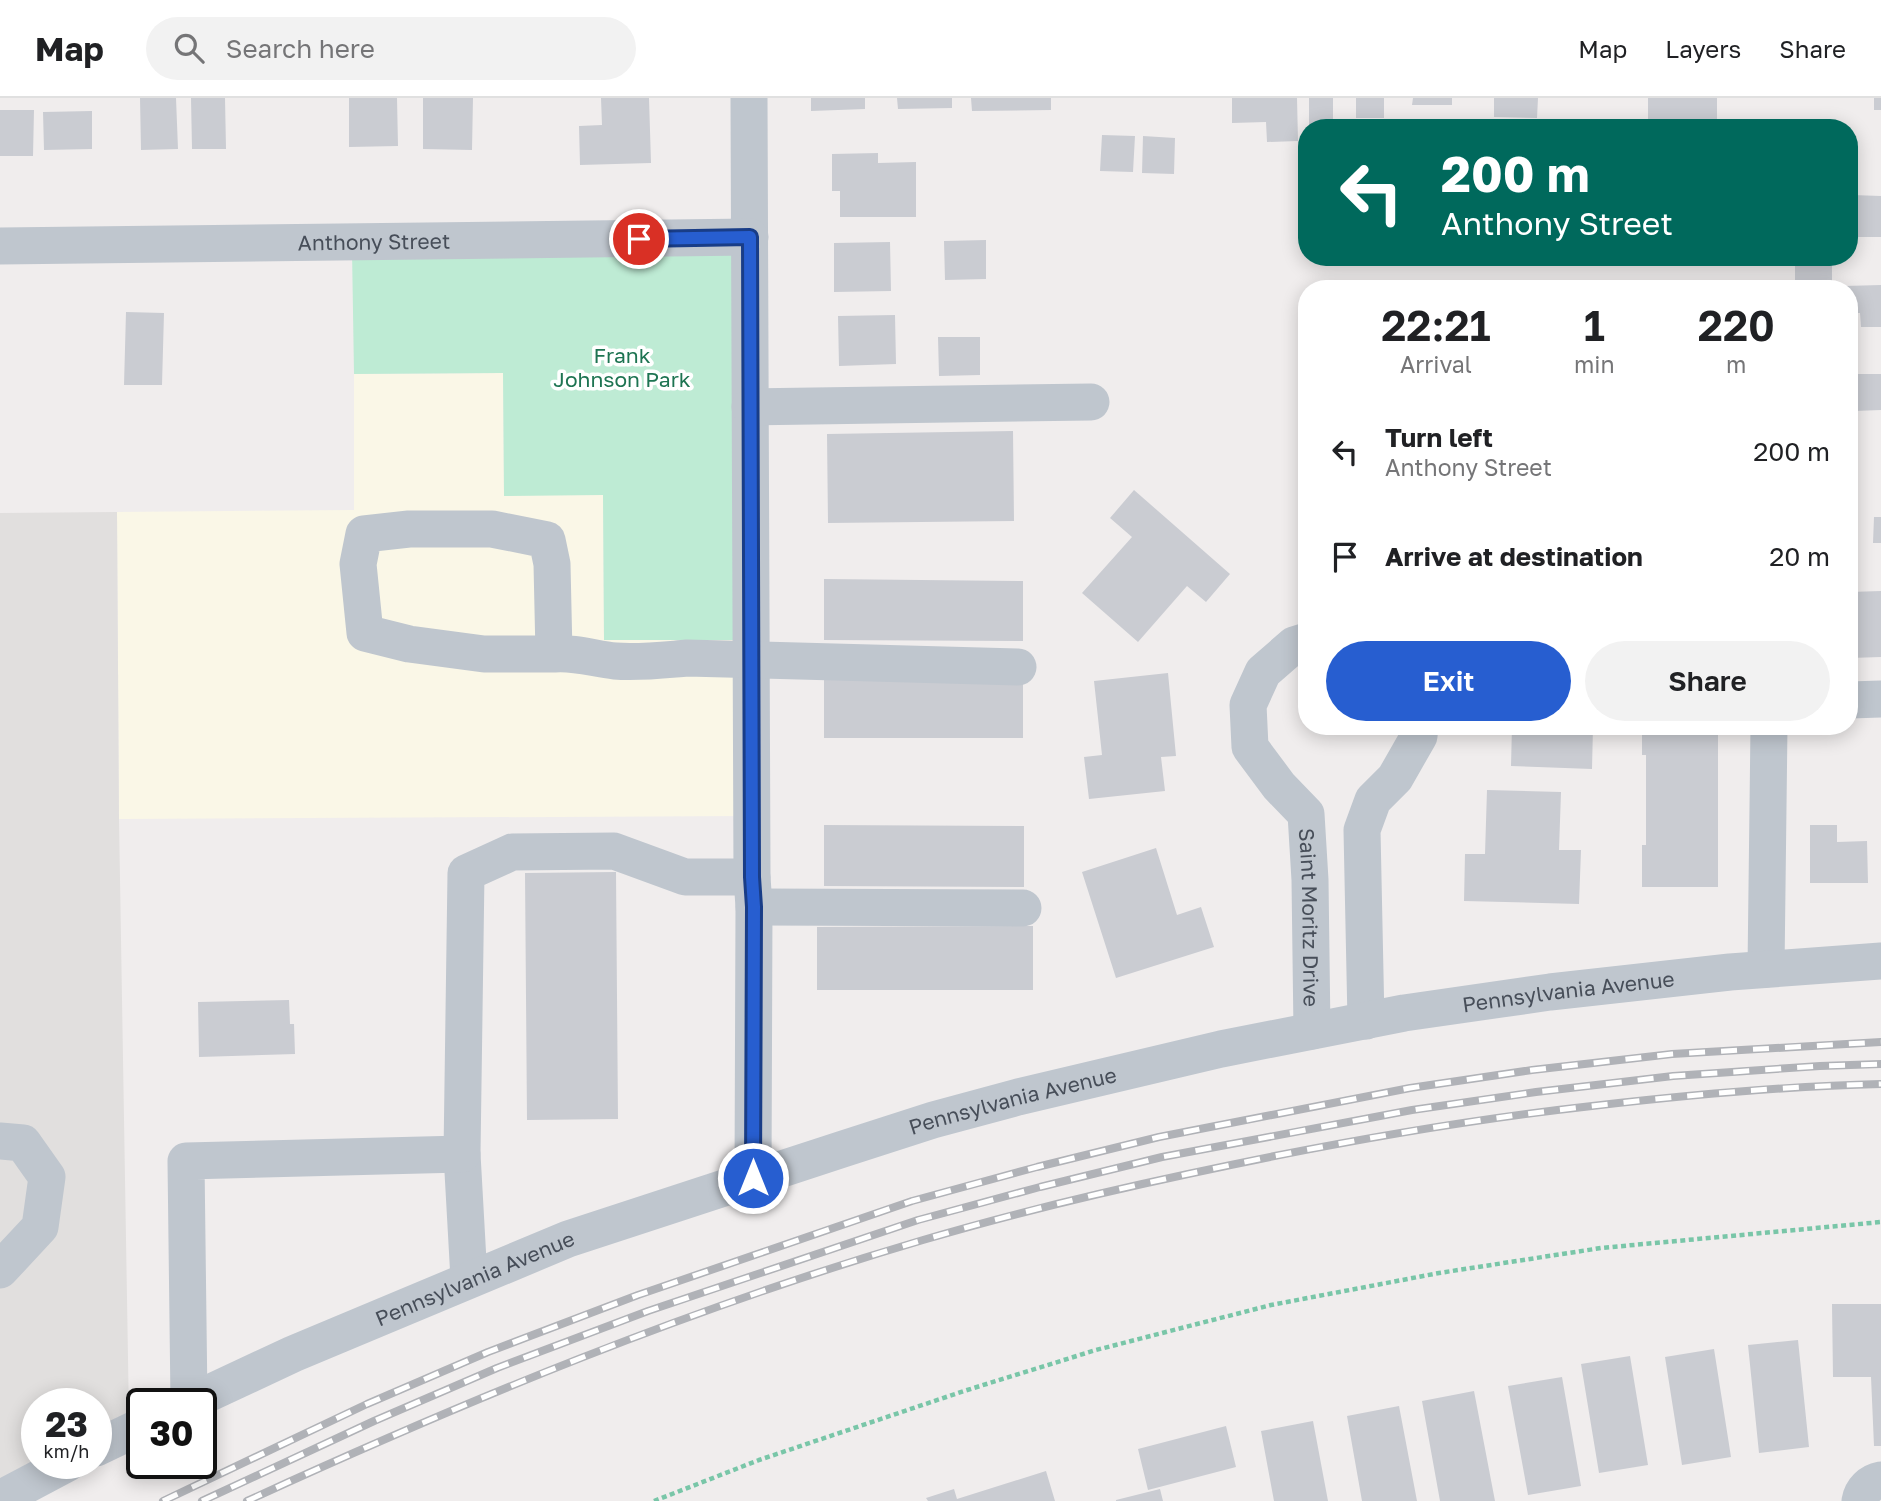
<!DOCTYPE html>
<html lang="en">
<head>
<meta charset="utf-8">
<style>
	body { margin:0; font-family:"Golos Text",sans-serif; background:#f2f2f2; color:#202124; height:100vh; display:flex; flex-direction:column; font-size:26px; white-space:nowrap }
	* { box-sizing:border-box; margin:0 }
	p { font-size:23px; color:#757577 }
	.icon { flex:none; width:38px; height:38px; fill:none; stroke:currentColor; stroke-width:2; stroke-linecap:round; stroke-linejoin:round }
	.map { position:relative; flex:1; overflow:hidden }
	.sheet { position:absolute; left:1298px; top:182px; width:560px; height:455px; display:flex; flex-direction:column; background:#fff; border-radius:28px; box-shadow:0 4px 18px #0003 }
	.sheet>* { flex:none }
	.hud { position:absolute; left:1298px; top:21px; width:560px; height:147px; border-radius:28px; box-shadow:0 4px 18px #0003; background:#00695c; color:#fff; overflow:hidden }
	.speed { position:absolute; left:21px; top:1290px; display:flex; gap:14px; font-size:35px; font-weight:700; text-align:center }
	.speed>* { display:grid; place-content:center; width:91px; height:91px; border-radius:50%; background:#fff; box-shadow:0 4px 18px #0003; line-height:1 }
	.speed small { font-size:18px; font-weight:400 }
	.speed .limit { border:4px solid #111; border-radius:10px; background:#fff; color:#111 }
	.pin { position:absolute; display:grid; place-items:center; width:60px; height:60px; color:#fff; margin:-30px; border:4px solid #fff; border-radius:50%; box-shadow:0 2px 7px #0007 }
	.me { position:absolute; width:77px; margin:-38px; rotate:0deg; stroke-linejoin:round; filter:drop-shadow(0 0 5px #0008) }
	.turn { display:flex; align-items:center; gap:24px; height:147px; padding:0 28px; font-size:32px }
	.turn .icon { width:91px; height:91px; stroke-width:2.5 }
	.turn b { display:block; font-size:49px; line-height:60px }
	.eta { display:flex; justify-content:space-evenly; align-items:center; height:119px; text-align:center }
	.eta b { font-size:42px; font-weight:600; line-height:49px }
	.primary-button { display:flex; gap:14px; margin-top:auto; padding:14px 28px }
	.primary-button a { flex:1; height:80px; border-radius:42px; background:#275ed0; color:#fff; font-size:28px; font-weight:600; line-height:80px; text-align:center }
	.primary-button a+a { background:#f2f2f2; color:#202124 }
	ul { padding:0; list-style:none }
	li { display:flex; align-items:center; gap:21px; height:105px; padding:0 28px }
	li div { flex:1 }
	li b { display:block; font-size:26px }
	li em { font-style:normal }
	header { display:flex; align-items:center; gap:42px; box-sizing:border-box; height:98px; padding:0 35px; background:#fff; border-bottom:2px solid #e0e0e0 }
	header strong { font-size:33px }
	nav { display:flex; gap:38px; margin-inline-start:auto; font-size:24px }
	.search { width:490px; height:63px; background:#f2f2f2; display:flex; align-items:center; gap:18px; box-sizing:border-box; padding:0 24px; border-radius:38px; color:#757577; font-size:26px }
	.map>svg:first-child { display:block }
</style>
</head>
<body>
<header>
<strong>Map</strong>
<div class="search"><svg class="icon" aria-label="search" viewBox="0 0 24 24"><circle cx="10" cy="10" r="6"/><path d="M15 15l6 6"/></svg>Search here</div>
<nav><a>Map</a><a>Layers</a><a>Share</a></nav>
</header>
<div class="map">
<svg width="1881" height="1403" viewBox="0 0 1881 1403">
	<rect width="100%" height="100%" fill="#f0eded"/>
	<path fill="#faf7e7" d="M503,275L504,397H603L604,542H743L744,718L119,721L117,414L354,412V276Z"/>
	<path fill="#e1dfde" d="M117,414L119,721L129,1320L96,1337V1306H37V1365L0,1386V415Z"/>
	<path fill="#beebd4" d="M741,149L743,542H604L603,397L504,398L503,275L354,276L352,152Z"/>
	<path fill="#caccd2" d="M140,0H176L178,51L141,52Z
		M191,0H225L226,51H192Z
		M349,0H397L398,48L349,49Z
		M423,0H473L472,52L423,51Z
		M601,0H649L651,65L580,67L579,28L602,27Z
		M811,0H865V11L811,13Z
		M897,0H952V10L898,11Z
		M971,0H1051V12L972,13Z
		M1232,0H1297L1298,43L1267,44L1266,24L1232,25Z
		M1309,0H1333V30H1309Z
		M1356,0H1384V20H1356Z
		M1413,0H1452V7H1412Z
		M1494,0H1538L1537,20L1494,19Z
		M1648,0H1717V30H1648Z
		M1874,0H1881V12H1874Z
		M0,12H34L33,58H0Z
		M92,13V51L44,52L43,14Z
		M1102,37L1135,38L1133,74L1100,73Z
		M1143,38L1175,40L1174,76L1142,75Z
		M878,55V65L916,64V119H840V93H832V56Z
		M1852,97L1881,98V139H1851Z
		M986,142V181L945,182L944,143Z
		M890,144L891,193L834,194V145Z
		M1795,164H1832V191H1795Z
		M1881,187V229H1861L1860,215H1850V191H1845V188Z
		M126,214L164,215L162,287H124Z
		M895,217L896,266L839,268L838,218Z
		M938,239H980V277L939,278Z
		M1853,276H1881V312L1854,313Z
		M1013,333L1014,423L828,425L827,336Z
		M1134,392L1230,476L1206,504L1187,488L1138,544L1082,495L1132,439L1110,420Z
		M1874,419H1881V445H1873Z
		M824,481L1023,483V543L824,542Z
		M1881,493V559L1850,560V494Z
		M1168,575L1176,658L1161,659L1165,693L1089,701L1084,659L1102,657L1094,583Z
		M824,579H1023V640H824Z
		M1512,628L1593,629L1592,671L1511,668Z
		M1642,628H1718V789H1642V747H1646V657H1642Z
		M1487,692L1561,694L1559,752H1581L1579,806L1464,803L1465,756H1485Z
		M824,727L1024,728V789L824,788Z
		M1810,727H1837V744L1867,743L1868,785H1810Z
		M1156,750L1177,817L1201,809L1214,849L1116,880L1082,774Z
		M616,774L618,1021L527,1022L525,775Z
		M1033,828V892H817V829Z
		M289,902L290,926H294L295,956L199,959L198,904Z
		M1832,1206H1881V1348H1874L1871,1279H1833Z
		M1798,1242L1809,1349L1759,1355L1748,1247Z
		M1714,1251L1731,1359L1682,1367L1665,1259Z
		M1630,1258L1648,1367L1599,1375L1581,1266Z
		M1562,1279L1581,1388L1528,1397L1508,1288Z
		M1474,1293L1495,1403H1440L1422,1303Z
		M1399,1308L1417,1403H1362L1347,1318Z
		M1313,1323L1328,1403H1274L1261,1333Z
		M1226,1328L1236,1369L1148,1392L1138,1351Z
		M1046,1373L1055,1403H928L926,1400L954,1391L957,1401Z
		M1160,1391L1163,1403H1116V1402Z"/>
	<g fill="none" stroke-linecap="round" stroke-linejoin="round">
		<path stroke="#79c6a8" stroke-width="4.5" stroke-dasharray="5 3.5" stroke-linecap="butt" d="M654,1403L759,1362L964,1293L1096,1252L1271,1207L1439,1175L1601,1150L1881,1124"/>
		<g stroke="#bfc6ce" stroke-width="37">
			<path d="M749,0L752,779L754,809L753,1080"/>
			<path id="s1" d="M0,148L750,139"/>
			<path d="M750,309L1091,304"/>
			<path id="s2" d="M1307,543L1294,547L1263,574L1248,607L1250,649L1279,688L1306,716L1310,782L1312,933"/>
			<path d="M554,556L552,466L547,442L492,431H409L364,436L358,466L365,535L409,546L484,556H554C575,554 595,561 615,563C639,565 663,562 687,560L1018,569"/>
			<path d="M1850,602L1881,601"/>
			<path d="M754,809L1023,810"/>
			<path d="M1766,871L1769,628"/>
			<path d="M1366,923L1362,732L1373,702L1395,680L1419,638L1420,628"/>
			<path d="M0,1043L23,1045L47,1079L40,1129L0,1172"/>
			<path d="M462,1056L469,1181"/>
			<path d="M189,1304L186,1063L462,1056L466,775L512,754L614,753L685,779H752"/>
			<path id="s3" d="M186,1306L293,1256L568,1141L843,1051L933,1022L1018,999L1221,951L1404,915L1550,894L1730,874L1881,863"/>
			<path d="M96,1350L142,1328"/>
			<path d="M0,1401L68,1365"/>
			<path d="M1860,1403C1862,1392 1870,1384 1881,1382"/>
		</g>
		<defs>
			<path id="rail" d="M163,1403L367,1306L488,1254L638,1197L912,1103L1037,1069L1159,1039L1410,990L1532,972L1672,956L1881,944
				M202,1403L374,1323L497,1270L648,1213L918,1122L1040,1089L1162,1059L1412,1012L1536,994L1673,978L1820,968L1881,966
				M247,1403C467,1302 691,1210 923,1142C1011,1116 1099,1095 1188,1076C1322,1047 1456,1023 1592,1008C1688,997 1784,988 1881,986"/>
		</defs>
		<use href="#rail" stroke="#b0b2b7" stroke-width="8"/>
		<use href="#rail" stroke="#fff" stroke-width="5" stroke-dasharray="16" stroke-linecap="butt"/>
	</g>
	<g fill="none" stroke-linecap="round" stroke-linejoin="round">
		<defs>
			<path id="route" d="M639,141L750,139L752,779L754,809L753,1080"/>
		</defs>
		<use href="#route" stroke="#193d87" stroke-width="18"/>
		<use href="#route" stroke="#275ed0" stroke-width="12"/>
	</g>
	<g text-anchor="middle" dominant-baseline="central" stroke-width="7" stroke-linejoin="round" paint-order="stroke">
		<g font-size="21" fill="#474e59" stroke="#fff">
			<text stroke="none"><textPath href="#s1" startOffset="374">Anthony Street</textPath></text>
			<text stroke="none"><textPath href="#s2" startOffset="324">Saint Moritz Drive</textPath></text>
			<text stroke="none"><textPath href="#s3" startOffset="1449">Pennsylvania Avenue</textPath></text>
			<text stroke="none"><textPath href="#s3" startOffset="882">Pennsylvania Avenue</textPath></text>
			<text stroke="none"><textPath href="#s3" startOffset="315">Pennsylvania Avenue</textPath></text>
		</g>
		<g font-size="21" fill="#1e7452" stroke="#fff">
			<text x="622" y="257">Frank<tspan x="622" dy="24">Johnson Park</tspan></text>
		</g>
	</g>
</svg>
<div class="speed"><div>23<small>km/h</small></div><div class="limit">30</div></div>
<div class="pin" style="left:639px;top:141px;background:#d93025"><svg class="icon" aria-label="arrive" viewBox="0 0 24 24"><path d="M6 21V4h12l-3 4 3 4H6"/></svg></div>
<svg class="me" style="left:753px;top:1080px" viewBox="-20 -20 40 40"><circle r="17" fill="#275ed0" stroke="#fff" stroke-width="3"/><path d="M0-11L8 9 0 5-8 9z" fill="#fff"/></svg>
<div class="hud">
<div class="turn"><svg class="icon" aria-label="left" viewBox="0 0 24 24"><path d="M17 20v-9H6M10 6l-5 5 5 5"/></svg><div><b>200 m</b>Anthony Street</div></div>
</div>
<section class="sheet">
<div class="eta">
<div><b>22:21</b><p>Arrival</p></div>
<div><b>1</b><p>min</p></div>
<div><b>220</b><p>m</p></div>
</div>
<ul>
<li><svg class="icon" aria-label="left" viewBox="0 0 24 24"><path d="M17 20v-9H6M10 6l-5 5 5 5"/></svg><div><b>Turn left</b><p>Anthony Street</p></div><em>200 m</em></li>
<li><svg class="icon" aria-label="arrive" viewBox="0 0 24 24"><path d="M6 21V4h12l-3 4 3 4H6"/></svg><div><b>Arrive at destination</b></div><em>20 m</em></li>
</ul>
<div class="primary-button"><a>Exit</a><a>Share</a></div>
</section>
</div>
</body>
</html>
